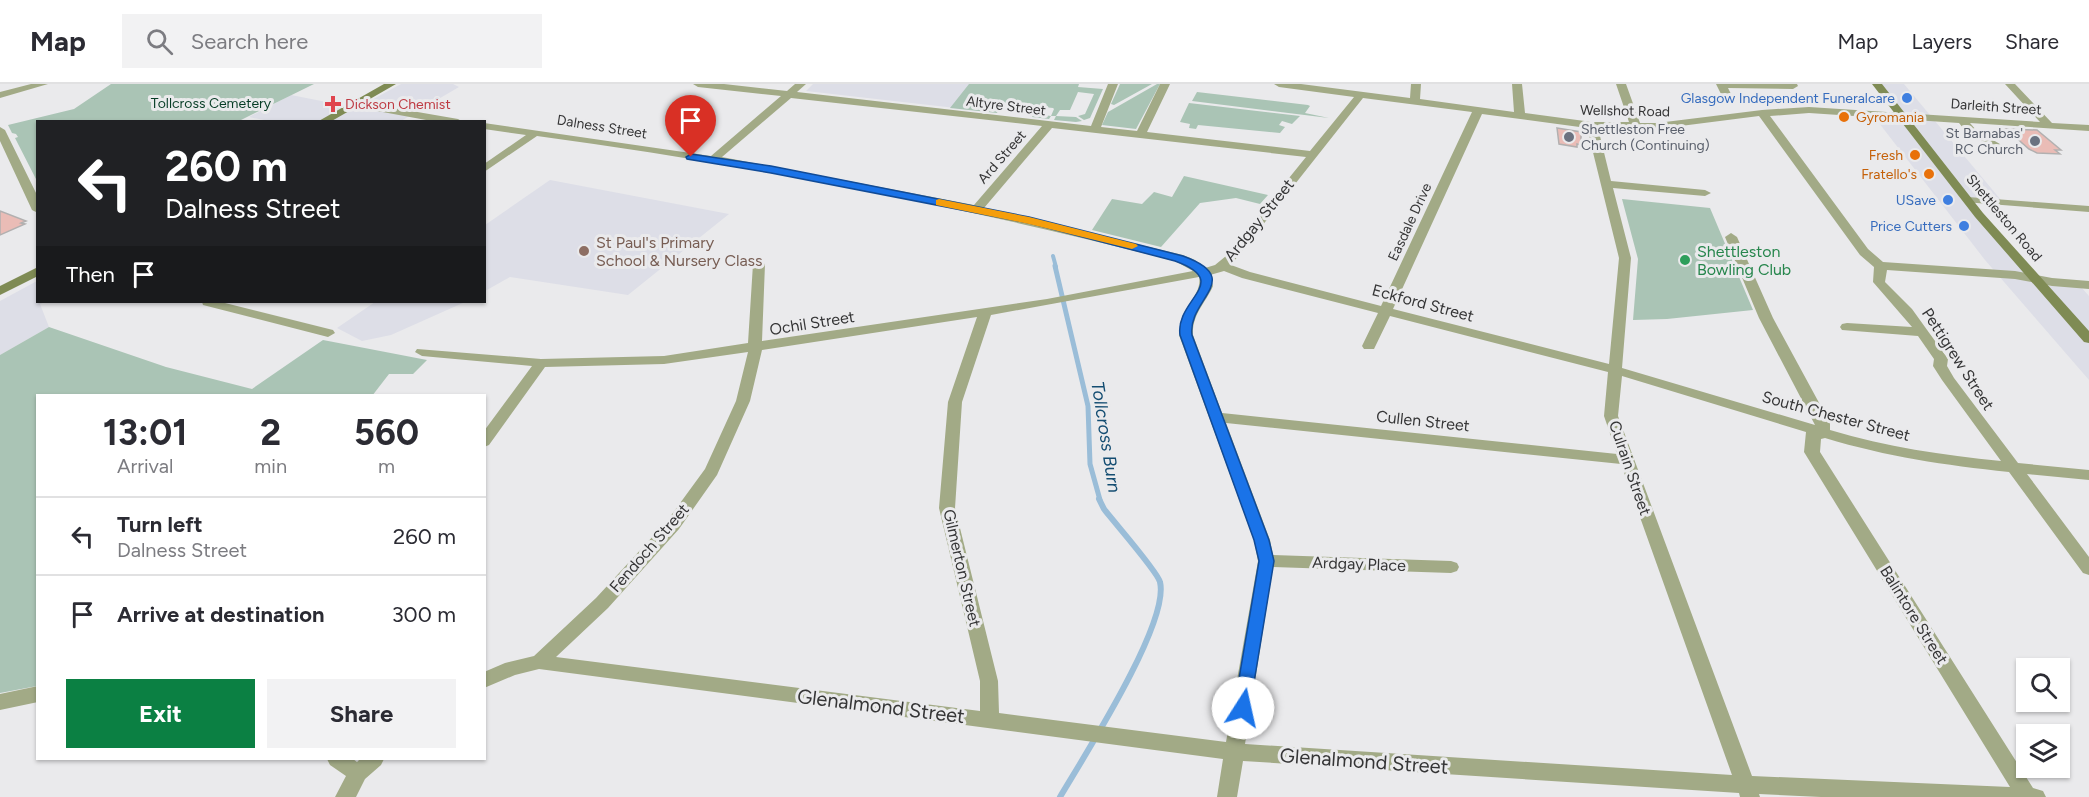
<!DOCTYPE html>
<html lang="en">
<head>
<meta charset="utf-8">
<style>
	body { margin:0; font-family:Figtree,sans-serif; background:#f2f2f3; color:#2b2b33; height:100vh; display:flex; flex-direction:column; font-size:22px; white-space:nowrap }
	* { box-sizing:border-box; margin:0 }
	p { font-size:20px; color:#7c7c81 }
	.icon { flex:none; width:33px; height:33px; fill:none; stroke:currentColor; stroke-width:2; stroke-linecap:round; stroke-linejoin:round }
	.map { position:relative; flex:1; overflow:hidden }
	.sheet { position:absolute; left:36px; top:310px; width:450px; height:366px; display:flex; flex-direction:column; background:#fff; border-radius:0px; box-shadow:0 2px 4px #0004 }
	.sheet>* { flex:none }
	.guide { position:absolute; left:36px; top:36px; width:450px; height:183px; border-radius:0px; box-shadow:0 2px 4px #0004; background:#202124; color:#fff; overflow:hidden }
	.buttons { position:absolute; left:2016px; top:574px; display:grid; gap:12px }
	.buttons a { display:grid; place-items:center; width:54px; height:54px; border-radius:0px; background:#fff; box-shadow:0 2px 4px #0004; font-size:30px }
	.pin { position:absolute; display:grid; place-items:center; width:51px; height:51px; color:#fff; margin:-62px -26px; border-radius:50% 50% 50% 0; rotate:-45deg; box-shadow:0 0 6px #0007 }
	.pin .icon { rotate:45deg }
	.me { position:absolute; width:66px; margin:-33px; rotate:10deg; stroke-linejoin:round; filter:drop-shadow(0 0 4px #0008) }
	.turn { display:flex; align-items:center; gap:21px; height:126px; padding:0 30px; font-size:27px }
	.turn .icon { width:78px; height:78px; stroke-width:2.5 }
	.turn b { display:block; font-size:42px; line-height:51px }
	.then { display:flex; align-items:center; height:57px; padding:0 30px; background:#0003; gap:12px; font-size:22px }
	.eta { display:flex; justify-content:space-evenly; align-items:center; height:102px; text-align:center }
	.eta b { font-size:36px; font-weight:700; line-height:42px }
	.cta { display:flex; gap:12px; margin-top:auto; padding:12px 30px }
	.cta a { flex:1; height:69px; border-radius:0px; background:#0b8043; color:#fff; font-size:24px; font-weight:700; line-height:69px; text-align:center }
	.cta a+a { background:#f2f2f3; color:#2b2b33 }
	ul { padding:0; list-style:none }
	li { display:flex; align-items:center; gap:18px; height:78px; padding:0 30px; border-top:2px solid #e1e1e2 }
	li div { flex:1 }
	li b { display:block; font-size:22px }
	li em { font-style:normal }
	header { display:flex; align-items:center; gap:36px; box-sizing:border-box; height:84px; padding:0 30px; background:#fff; border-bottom:2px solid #e1e1e2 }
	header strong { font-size:28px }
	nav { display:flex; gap:33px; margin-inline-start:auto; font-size:21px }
	.search { width:420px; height:54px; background:#f2f2f3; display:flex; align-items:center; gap:15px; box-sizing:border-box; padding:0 21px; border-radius:0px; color:#7c7c81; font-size:22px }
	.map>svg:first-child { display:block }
</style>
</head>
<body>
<header>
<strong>Map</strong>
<div class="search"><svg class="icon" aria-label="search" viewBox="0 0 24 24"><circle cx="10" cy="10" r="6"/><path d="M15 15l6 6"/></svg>Search here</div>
<nav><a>Map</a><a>Layers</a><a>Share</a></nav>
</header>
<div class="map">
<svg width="2089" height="713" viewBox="0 0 2089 713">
	<rect width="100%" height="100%" fill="#eaeaec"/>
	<path fill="#dddee7" d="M401,0H453L459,3L401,37L274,38L249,33L291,11L357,24Z
		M813,0H993L973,26L806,7Z
		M1880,0H1904L2001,116L1964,114L2037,201L2081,203L2089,212V296L1985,176L1872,30L1905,32Z
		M550,96L729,130L628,211L510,193L485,207V141Z
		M37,197L38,218H45L40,220L49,243L0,271V217Z
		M375,218H465L391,251L362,257L337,244Z"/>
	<path fill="#aac4b5" d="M111,0H314L239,37L38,38L37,97L15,54L18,53L16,50L12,49L8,41L74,25Z
		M969,0H1079L1078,3L1103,5L1090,34L1084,36L1078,32L1085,30L1094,10L1078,8L1070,26H1060L1056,32L1076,33L1082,37L1076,38L1054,36L1056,32H1051L1049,35L1032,33L1034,30L1051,32L1054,25L1053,24L988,17L983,24L999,26L997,29L950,24Z
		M1120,0H1152L1114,21L1111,20Z
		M1157,0H1160L1136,45L1102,41L1108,28Z
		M1197,8L1308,21L1310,22L1305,29L1329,34L1192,17Z
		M1189,19L1300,32L1292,40L1282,37L1279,41L1285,43L1280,49L1198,41L1196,45L1189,44L1190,40L1180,38Z
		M1184,92L1268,111L1260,120L1236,114L1200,119L1161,163L1092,146L1112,115L1142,120L1154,108L1172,113Z
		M1622,115L1710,124L1753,226L1667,235L1633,236L1638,175Z
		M49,243L166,283L252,305L323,256L427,276L413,290H389L372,312H38L37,602L0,609V271Z"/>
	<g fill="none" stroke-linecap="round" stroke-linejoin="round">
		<path stroke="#9abdd8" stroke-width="4" d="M1053,172L1056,183"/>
		<path stroke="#9abdd8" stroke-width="5" d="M1055,182L1088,322L1090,380L1100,416"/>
		<path stroke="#9abdd8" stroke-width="6" d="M1060,713C1083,674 1170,539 1160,498C1158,488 1113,437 1104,425L1099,415"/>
	</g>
	<path fill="#eabcb6" stroke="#b2b0b0" stroke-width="1.5" d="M1557,44L1581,48V61L1577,60V63L1559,60Z
		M2006,45L2037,46L2061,66H2055L2060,70L2037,69L2029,65Z
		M0,127L26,137L21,139L25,140L0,151Z"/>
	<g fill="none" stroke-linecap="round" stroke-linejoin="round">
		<path fill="#a2aa86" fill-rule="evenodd" d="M31,0H48L0,14V8Z
			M693,0H724L787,7L795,0H806L797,8L1091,42L1108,0H1118L1101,43L1137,47L1160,0H1170L1147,48L1310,67L1354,13L1279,3L1274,0H1301L1410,14L1411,0H1421L1420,15L1514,28L1512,0H1522L1525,29L1592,38H1629L1616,0H1626L1640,39H1657L1762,26L1809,23L2040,38L2005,0H2015L2052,39L2089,41V47L1970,39L1976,46L2005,63L2006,65L2001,68L1968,50L1959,39L1809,29L1770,32L1868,165L1883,178L2015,187L2052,194L2089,197V205L2052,202L2015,195L1887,186L1885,198L1912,225L1948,275L1947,282L1954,294L2018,379L2089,386V396L2027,390L2089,473V491L2083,489L2009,388C1944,381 1888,373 1825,354L1821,355L1820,368L2033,704L2043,707L2046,713H1821L1759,710L1760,713H1740L1739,709L1243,677L1237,713H1217L1223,675L539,585L515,591L484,604V588L505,579L534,572L596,514L667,437L705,385L736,317L748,268L664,280L545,283L489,361L484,363V347L532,282L422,272L415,268L417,265L541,275L664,272L748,259L753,180L759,176L765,180L762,257L1047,215L1193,187L1175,177C964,123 752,81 537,52L484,88V80L526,51L484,45V39L711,72L781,12L698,3ZM791,14L1042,42L974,121L722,73ZM1363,14L1472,28L1381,222L1250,188L1231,181ZM1482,30L1587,44L1619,174L1609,280L1393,225ZM1759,32L1860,171L1874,183L1873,198L1912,243L1847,239L1842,240L1840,243L1842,246L1918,252L1934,275L1933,282L1942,296L2001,377C1942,371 1887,363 1830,346V339L1773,234L1737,153L1731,149L1725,153L1759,234L1815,341L1622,284L1631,174L1613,104L1705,112L1711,109L1705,106L1611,97L1598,44L1657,45ZM1052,44L1306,73L1226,172L1215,181L1205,184L1195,176L1183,171L984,124ZM1224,187L1242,194L1378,229L1362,262L1364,265H1374L1390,232L1608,288L1604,332L1617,370L1222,329L1193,251C1192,230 1205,220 1213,202L1210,191ZM1199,193C1203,210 1179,226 1179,251L1254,456L1258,477L1226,658L999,629L998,597L955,424L962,318L991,231ZM977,233L948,318L939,424L980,597V627L556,573L608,524L679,445L717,391L750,317L762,266ZM1622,292L1806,348L1804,368L2010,703L1752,692L1618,332ZM1226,339L1621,380L1732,691L1245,660L1273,483L1451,489L1457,487L1459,483L1457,479L1451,477L1273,471L1270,456Z
			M1716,0H1797L1798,2L1793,5L1728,4L1735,18L1730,21L1725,18Z
			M354,17L458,35L463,38H437L350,22V18Z
			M0,43L5,46L38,113V129L32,126L0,57Z
			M1968,113L2089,122V128L1964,118V114Z
			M202,218H221L333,246L335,249L328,253L203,221Z
			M38,602V618L0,626V610Z
			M327,675H353L357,678L360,675H384L381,681L365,695L356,713H335L346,692L330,681Z"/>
		<path fill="#7f8b54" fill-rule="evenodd" d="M384,0H396L330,38H317Z
			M1872,0H1882L1983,129L2089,247V259L2084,258L1975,133Z
			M38,183V192L0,211V202Z"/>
	</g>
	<path fill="#1a73e8" stroke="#114b97" stroke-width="1.5" d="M691,70L771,82L1029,133L1183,172C1246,195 1187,215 1192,251L1269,456L1274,477L1249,629L1243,631L1237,629L1234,624L1259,477L1254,456L1180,251C1175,215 1233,198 1175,177L1029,139L771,89L687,75L686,73Z"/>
	<path fill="#f59e0b" d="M939,115L1029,133L1136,160L1138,162L1132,165L1029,140L936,121V116Z"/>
	<g fill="#3f7fe0" stroke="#eaeaec" stroke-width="2">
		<circle cx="1907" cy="14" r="6"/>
		<circle cx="1948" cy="116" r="6"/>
		<circle cx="1964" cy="142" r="6"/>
	</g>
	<path fill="#e0444e" stroke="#eaeaec" stroke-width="2" d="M330 11h6v6h6v6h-6v6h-6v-6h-6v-6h6z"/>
	<g fill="#e8710a" stroke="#eaeaec" stroke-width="2">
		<circle cx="1844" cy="33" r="6"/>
		<circle cx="1915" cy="71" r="6"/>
		<circle cx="1929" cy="90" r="6"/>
	</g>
	<g fill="#6b7280" stroke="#eaeaec" stroke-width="2">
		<circle cx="1569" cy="53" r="6"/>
		<circle cx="2035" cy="57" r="6"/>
	</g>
	<circle fill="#8d6e63" stroke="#eaeaec" stroke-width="2" cx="584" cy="167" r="6"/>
	<circle fill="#2e9e5b" stroke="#eaeaec" stroke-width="2" cx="1685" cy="176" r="6"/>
	<g text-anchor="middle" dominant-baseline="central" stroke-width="6" stroke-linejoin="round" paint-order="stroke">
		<g font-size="14" fill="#366cbe" stroke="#eaeaec" text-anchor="end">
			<text x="1895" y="14">Glasgow Independent Funeralcare</text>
			<text x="1936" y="116">USave</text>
			<text x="1952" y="142">Price Cutters</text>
		</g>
		<g font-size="14" fill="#063c25" stroke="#eaeaec">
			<text x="211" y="19">Tollcross Cemetery</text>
		</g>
		<g font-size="14" fill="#be3a42" stroke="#eaeaec" text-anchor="start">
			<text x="345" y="20">Dickson Chemist</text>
		</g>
		<g font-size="14" fill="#353536" stroke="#eaeaec">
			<text transform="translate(1006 22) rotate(7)">Altyre Street</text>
			<text transform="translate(1996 23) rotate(4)">Darleith Street</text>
			<text transform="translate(1625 27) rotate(1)">Wellshot Road</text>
			<text transform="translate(602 43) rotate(9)">Dalness Street</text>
			<text transform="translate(1002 73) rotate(-49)">Ard Street</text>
			<text transform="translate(2004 134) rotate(50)">Shettleston Road</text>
			<text transform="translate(1410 138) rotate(-65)">Easdale Drive</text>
		</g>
		<g font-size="14" fill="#c56008" stroke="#eaeaec" text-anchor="end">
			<text x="1856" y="33" text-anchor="start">Gyromania</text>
			<text x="1903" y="71">Fresh</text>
			<text x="1917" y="90">Fratello's</text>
		</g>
		<g font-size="14" fill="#5b616d" stroke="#eaeaec" text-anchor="start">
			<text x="1581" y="45">Shettleston Free<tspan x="1581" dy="16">Church (Continuing)</tspan></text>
			<text x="2023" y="49" text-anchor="end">St Barnabas'<tspan x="2023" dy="16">RC Church</tspan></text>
		</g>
		<g font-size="16" fill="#353536" stroke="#eaeaec">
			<text transform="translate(1259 136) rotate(-51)">Ardgay Street</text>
			<text transform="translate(1423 219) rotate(15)">Eckford Street</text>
			<text transform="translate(812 239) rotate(-9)">Ochil Street</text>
			<text transform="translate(1958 275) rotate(57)">Pettigrew Street</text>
			<text transform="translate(1836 332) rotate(15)">South Chester Street</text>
			<text transform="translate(1423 337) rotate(6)">Cullen Street</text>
			<text transform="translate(1630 384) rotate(71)">Culrain Street</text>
			<text transform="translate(649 464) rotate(-49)">Fendoch Street</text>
			<text transform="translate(1359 480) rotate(2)">Ardgay Place</text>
			<text transform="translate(962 484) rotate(77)">Gilmerton Street</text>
			<text transform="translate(1914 531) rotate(58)">Balintore Street</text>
		</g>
		<g font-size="16" fill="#785e54" stroke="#eaeaec" text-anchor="start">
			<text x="596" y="158">St Paul's Primary<tspan x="596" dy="18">School &amp; Nursery Class</tspan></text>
		</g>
		<g font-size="16" fill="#27864d" stroke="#eaeaec" text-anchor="start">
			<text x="1697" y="167">Shettleston<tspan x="1697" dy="18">Bowling Club</tspan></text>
		</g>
		<g font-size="18" font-style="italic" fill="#144d72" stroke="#eaeaec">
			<text transform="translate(1106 353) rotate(81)">Tollcross Burn</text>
		</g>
		<g font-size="20" fill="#353536" stroke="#eaeaec">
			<text transform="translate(881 622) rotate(7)">Glenalmond Street</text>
			<text transform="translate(1364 677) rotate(4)">Glenalmond Street</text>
		</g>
	</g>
</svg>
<div class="buttons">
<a><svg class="icon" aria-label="search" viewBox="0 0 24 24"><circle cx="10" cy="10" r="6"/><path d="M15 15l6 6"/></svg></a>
<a><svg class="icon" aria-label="layers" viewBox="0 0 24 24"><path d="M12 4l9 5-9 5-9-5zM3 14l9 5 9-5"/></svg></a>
</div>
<div class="pin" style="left:691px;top:73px;background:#d93025"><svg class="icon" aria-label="arrive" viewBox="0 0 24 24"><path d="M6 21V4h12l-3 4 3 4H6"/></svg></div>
<svg class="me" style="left:1243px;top:624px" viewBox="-20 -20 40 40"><circle r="19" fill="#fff"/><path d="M0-13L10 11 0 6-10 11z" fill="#1a73e8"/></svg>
<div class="guide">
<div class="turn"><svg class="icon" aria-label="left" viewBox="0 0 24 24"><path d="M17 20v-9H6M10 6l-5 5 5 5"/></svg><div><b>260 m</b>Dalness Street</div></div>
<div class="then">Then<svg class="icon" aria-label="arrive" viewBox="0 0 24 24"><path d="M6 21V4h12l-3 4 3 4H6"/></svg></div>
</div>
<section class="sheet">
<div class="eta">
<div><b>13:01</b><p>Arrival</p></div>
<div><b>2</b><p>min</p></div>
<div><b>560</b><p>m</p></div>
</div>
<ul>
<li><svg class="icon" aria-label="left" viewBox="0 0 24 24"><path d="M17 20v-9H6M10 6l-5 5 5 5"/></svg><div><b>Turn left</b><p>Dalness Street</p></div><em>260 m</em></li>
<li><svg class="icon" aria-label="arrive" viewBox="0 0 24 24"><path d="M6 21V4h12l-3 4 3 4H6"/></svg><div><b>Arrive at destination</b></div><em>300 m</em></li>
</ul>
<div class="cta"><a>Exit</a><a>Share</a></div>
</section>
</div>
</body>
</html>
